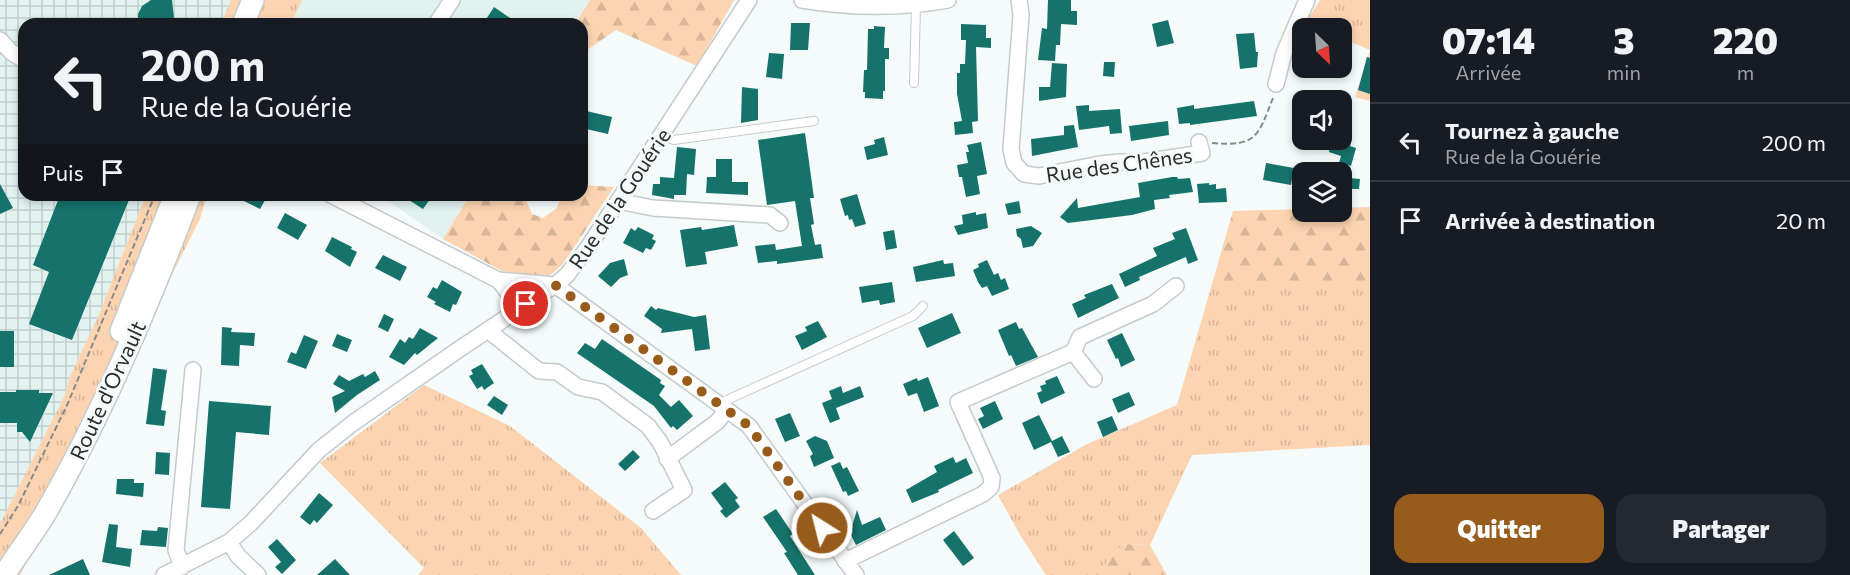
<!DOCTYPE html>
<html lang="fr">
<head>
<meta charset="utf-8">
<style>
	body { margin:0; font-family:Commissioner,sans-serif; background:#242831; color:#f1f3f6; height:100vh; display:flex; flex-direction:column; font-size:22px; white-space:nowrap }
	* { box-sizing:border-box; margin:0 }
	p { font-size:20px; color:#9ea1a6 }
	.icon { flex:none; width:33px; height:33px; fill:none; stroke:currentColor; stroke-width:2; stroke-linecap:round; stroke-linejoin:round }
	.map { position:relative; flex:1; overflow:hidden }
	.side { display:flex; flex-direction:column; background:#171b24; width:480px }
	.side>* { flex:none }
	.banner { position:absolute; left:18px; top:18px; width:570px; height:183px; border-radius:18px; box-shadow:0 3px 9px #0003; background:#171b24; color:#f1f3f6; overflow:hidden }
	.needle { width:39px; rotate:155deg }
	.fabs { position:absolute; left:1292px; top:18px; display:grid; gap:12px }
	.fabs a { display:grid; place-items:center; width:60px; height:60px; border-radius:12px; background:#171b24; box-shadow:0 3px 9px #0003; font-size:30px }
	.pin { position:absolute; display:grid; place-items:center; width:51px; height:51px; color:#fff; margin:-26px; border:3px solid #fff; border-radius:50%; box-shadow:0 2px 6px #0007 }
	.me { position:absolute; width:66px; margin:-33px; rotate:324deg; stroke-linejoin:round; filter:drop-shadow(0 0 4px #0008) }
	.turn { display:flex; align-items:center; gap:21px; height:126px; padding:0 24px; font-size:27px }
	.turn .icon { width:78px; height:78px; stroke-width:2.5 }
	.turn b { display:block; font-size:42px; line-height:51px }
	.then { display:flex; align-items:center; height:57px; padding:0 24px; background:#0003; gap:12px; font-size:22px }
	.eta { display:flex; justify-content:space-evenly; align-items:center; height:102px; text-align:center }
	.eta b { font-size:36px; font-weight:800; line-height:42px }
	.action { display:flex; gap:12px; margin-top:auto; padding:12px 24px }
	.action a { flex:1; height:69px; border-radius:18px; background:#975b1c; color:#fff; font-size:24px; font-weight:800; line-height:69px; text-align:center }
	.action a+a { background:#242831; color:#f1f3f6 }
	ul { padding:0; list-style:none }
	li { display:flex; align-items:center; gap:18px; height:78px; padding:0 24px; border-top:2px solid #363941 }
	li div { flex:1 }
	li b { display:block; font-size:22px }
	li em { font-style:normal }
	main { display:flex; flex:1; min-height:0 }
	.map>svg:first-child { display:block }
</style>
</head>
<body>
<main>
<div class="map">
<svg width="1370" height="575" viewBox="0 0 1370 575">
	<defs>
		<pattern id="industrial-grid" width="8" height="8" patternUnits="userSpaceOnUse" patternTransform="scale(1.5)"><rect width="8" height="8" fill="#e1f2ef"/><path d="M0 4h8M4 0v8" fill="none" stroke="#c1d0cd"/></pattern>
		<pattern id="grass-tufts" width="24" height="20" patternUnits="userSpaceOnUse" patternTransform="scale(1.5)"><rect width="24" height="20" fill="#fcd4b1"/><path d="M3 7l-1-3M5 7V3M7 7l1-3M15 17l-1-3M17 17v-4M19 17l1-3" fill="none" stroke="#d8b699"/></pattern>
		<pattern id="forest-firs" width="22" height="20" patternUnits="userSpaceOnUse" patternTransform="scale(1.5)"><rect width="22" height="20" fill="#fcd4b1"/><path d="M5 1l3.5 6h-7zM16 11l3.5 6h-7z" fill="#d8b699"/></pattern>
	</defs>
	<rect width="100%" height="100%" fill="#f4fbfa"/>
	<path fill="#e1f2ef" d="M302,0H590L575,24H291Z
		M380,195H470L443,239Z"/>
	<path fill="url(#industrial-grid)" d="M0,0H231L221,24H24V195H146L97,319L70,376L65,395L0,524Z"/>
	<path fill="url(#grass-tufts)" d="M231,0H302L291,24H221Z
		M1320,0H1370V101L1355,97L1370,50L1341,38V28H1317L1305,23Z
		M146,195H207L200,219L20,575H0V524L65,395L70,376L97,319Z
		M1212,284H1370V445L1192,455L1150,545L1123,544L1096,575H1046L1020,535L998,495L1087,444L1177,405Z
		M424,385L510,426L641,528L681,575H418L424,568L320,463Z"/>
	<path fill="url(#forest-firs)" d="M590,0H734L697,66L616,30L587,50L582,48V24H575Z
		M582,185L614,187L563,264L547,278L502,271L443,239L470,195H524L532,214L543,218L557,208L561,195H582Z
		M1370,207V284H1212L1233,211L1302,209V212H1341V208Z
		M1123,544L1150,545L1167,575H1096Z"/>
	<path fill="#16736b" d="M151,0H172L174,18L173,24H138V14L142,6Z
		M1048,0H1071V11H1077V25L1061,24L1060,45H1056L1055,61L1038,60L1042,28L1047,29Z
		M494,7L519,24H483Z
		M1168,20L1174,43L1157,47L1152,24Z
		M791,23H810L808,50H790Z
		M961,24L986,25V38H991V48L976,47L978,121L972,122L973,133L955,135L954,122L962,121L957,94V73H960V64H965L966,40H961Z
		M874,26L885,27L884,48H889V59H885V91H883V99L865,98V92H863L864,70H867L868,29H874Z
		M1254,33L1256,52H1258L1257,67L1240,69L1236,34Z
		M769,53L784,54L782,79L766,77Z
		M1367,57L1370,58V94L1358,90Z
		M1104,62H1115L1114,77L1103,76Z
		M1052,63L1067,64L1066,97L1039,101V87H1050Z
		M742,87L758,89V120L741,123Z
		M1254,101L1257,116L1190,125V123L1179,124L1177,108L1194,105V109Z
		M1089,105V111L1120,109L1122,133L1110,134L1109,126L1079,130L1076,106Z
		M582,110L612,117L608,134L582,128Z
		M1168,121L1169,135L1131,141L1129,126Z
		M1074,125L1078,147L1032,156L1031,139L1064,135V126Z
		M805,133L814,198H810L814,224L811,225L815,245L821,244L823,258L777,264V261L758,263L755,246L775,244L776,250L802,246L795,201L767,205L758,140Z
		M1341,134L1352,137L1350,146L1356,148L1351,166L1345,164L1344,166H1341L1339,163L1341,156L1329,152L1331,143L1335,144L1336,140H1341Z
		M884,137L888,155L867,160L864,147L875,144L874,140Z
		M981,142L987,174L977,176L980,194L966,197L962,177H959L957,165L968,163L966,152H969L967,145Z
		M677,147L696,149L694,175L687,174L686,195H674V199L652,195L653,184H660V177L674,178Z
		M716,159H732V182H748V195L706,193L707,177H716Z
		M1266,163L1294,168L1291,185L1263,180Z
		M1172,177H1177L1178,179L1190,178L1193,192L1169,195L1170,198L1154,200L1155,209L1132,215L1068,223L1060,217L1077,198L1078,208L1140,197L1138,183Z
		M1348,178L1360,179L1359,189H1348Z
		M1209,183V185L1216,184V189L1226,188L1227,202L1199,203L1197,184Z
		M0,184L13,208L0,214Z
		M857,194L866,224L855,227L852,219L849,220L848,215L845,216L840,199Z
		M60,195H131L72,340L29,324L49,272L33,265Z
		M232,195H268L260,209Z
		M401,195H433L423,209Z
		M1019,201L1021,213L1008,215L1005,204Z
		M976,212V215L986,213L988,228L958,235L954,226L963,224L962,215Z
		M285,213L307,225L298,240L277,228Z
		M734,225L738,246L705,252L707,264L686,267L680,230L701,227L702,230Z
		M1031,226L1042,233L1033,246L1023,248L1021,239L1017,236L1016,229Z
		M638,227L654,235L652,239L656,241L651,250L646,248L643,253L623,243L631,228L635,231Z
		M1186,228L1198,260L1188,264L1186,257L1139,277L1140,280L1125,287L1119,274L1157,256L1153,248L1175,239L1172,233Z
		M894,230L897,248L886,250L883,232Z
		M332,237L352,247L351,249L357,252L350,267L325,251Z
		M383,255L407,267L400,281L375,268Z
		M624,259L628,275L620,278L611,287L598,276L610,263Z
		M943,260L944,264L953,263L955,276L916,282L913,267Z
		M987,260L994,275L998,273L1001,280L1005,278L1009,289L992,296L987,286L982,288L978,282L973,270L979,267L978,264Z
		M442,280L462,292L456,305L453,304L450,312L434,304L436,302L427,297L433,287L437,289Z
		M892,282L895,302L880,305L879,300L862,303L859,287Z
		M1112,284L1119,298L1078,318L1072,304L1086,298L1084,295Z
		M651,306L656,310L658,308L694,317L706,315L710,349L695,351L692,329L661,333L662,329L644,316Z
		M952,313L961,333L927,348L918,328Z
		M384,314L394,319L388,332L378,327Z
		M818,321L827,337L802,350L795,336L807,331L805,327Z
		M1016,322L1019,329L1022,328L1038,357L1016,366L1011,355L1009,356L998,330Z
		M222,327L232,328L231,332L255,333L254,346L240,345L239,366L221,365Z
		M420,328L438,338L417,355L415,353L404,365L389,357L400,339L405,343L409,337L413,339Z
		M0,331H14V367H0Z
		M1122,333L1135,360L1121,367L1118,358L1116,359L1107,340Z
		M337,334L352,340L347,352L332,346Z
		M304,335L318,341L306,369L287,362L291,352L296,354Z
		M602,339L661,380L660,383L665,386L659,395L671,407L679,400L693,416L677,430L673,426L671,428L654,406L577,353L585,343L595,349Z
		M482,364L494,383L484,390L482,386L477,389L469,376L473,374L471,370Z
		M153,368L167,370L161,410L166,411L164,426L146,424Z
		M375,371L380,380L357,395L335,413L332,397L345,391L333,384L339,375L349,381L363,374L365,377Z
		M1057,376L1065,393L1041,404L1037,393L1042,391L1040,386L1046,384L1045,381Z
		M928,377L939,406L924,412L917,393L908,396L903,384L917,378L918,381Z
		M841,386L843,393L860,386L864,397L836,408L840,419L830,423L822,403L832,399L829,391Z
		M16,390H39V393H53L30,442L22,432H17V423H0V392H16Z
		M1129,392L1135,405L1118,413L1112,399Z
		M494,396L508,405L502,415L487,405Z
		M209,401L271,406L269,435L236,432L230,509L201,507Z
		M995,401L1003,419L983,429L978,419L984,416L980,408Z
		M790,413L800,436L785,442L775,419Z
		M1039,415L1052,441L1062,436L1070,452L1058,457L1051,442L1034,450L1022,423Z
		M1112,416L1118,430L1103,437L1097,422Z
		M815,436L827,441L834,458L814,467L810,456L813,454L806,441Z
		M633,450L640,457L625,471L618,464Z
		M156,452L170,453L169,475L155,474Z
		M953,457L956,463L966,458L973,473L938,490L939,492L912,503L906,490L937,472L934,466Z
		M840,462L843,469L847,467L859,491L848,496L846,491L843,492L831,466Z
		M117,479H134V483H144L143,497L116,494Z
		M725,482L738,498L735,500L740,507L726,518L720,511L723,509L711,493Z
		M319,493L333,505L317,523L314,520L310,525L300,517Z
		M776,509L793,534L790,536L815,575H798L784,553L787,552L763,517Z
		M857,510L862,525L880,517L886,530L856,545L850,533Z
		M109,524L118,525L116,547L132,549L130,567L102,562Z
		M158,527L168,528L166,547L140,545L142,530L157,531Z
		M954,531L974,558L963,566L943,540Z
		M277,539L296,560L282,574L275,567L281,562L268,547Z
		M83,559L90,575H49Z
		M335,559L350,575H317Z"/>
	<g fill="none" stroke-linecap="round" stroke-linejoin="round">
		<defs>
			<path id="lane" d="M914,83L916,6
				M660,136L674,140L814,121
				M718,404L913,316L923,306"/>
			<path id="street" d="M802,0C851,8 899,9 948,0
				M1019,0L1021,15L1011,149L1014,163L1024,174L1039,176L1100,164L1121,162L1137,163L1202,153L1199,142
				M436,24L452,0
				M0,40L11,52L24,60
				M1276,84L1284,53L1307,0
				M331,195L498,280L555,285L749,426L856,575
				M618,201L653,208L770,215L780,223
				M498,280C509,292 512,298 511,314
				M489,329L495,336L539,371L557,372L578,387L602,392L648,426L660,442L684,490L653,511
				M1094,379L1073,352L1080,337L1153,304L1176,286
				M667,459L717,422L727,410
				M229,542L238,556L258,575
				M845,561L983,494L991,487L992,478L958,402L1073,352
				M182,567L176,550L193,370
				M164,575L229,542L251,523L319,450L353,423L458,350L555,285L567,275L589,246L749,0"/>
			<path id="secondary" d="M243,24L253,0
				M121,331L175,195
				M4,575C17,555 32,535 45,514C103,413 149,305 190,195"/>
		</defs>
		<use href="#lane" stroke="#c4cbca" stroke-width="10"/>
		<use href="#street" stroke="#c4cbca" stroke-width="18"/>
		<use href="#secondary" stroke="#c4cbca" stroke-width="24"/>
		<path stroke="#868a89" stroke-width="2" stroke-dasharray="6 3" stroke-linecap="butt" d="M1212,143C1257,147 1258,136 1273,98
			M0,534L18,506L68,403L155,195"/>
		<use href="#lane" stroke="#fff" stroke-width="8"/>
		<use href="#street" stroke="#fff" stroke-width="15"/>
		<use href="#secondary" stroke="#fff" stroke-width="21"/>
	</g>
	<g fill="none" stroke-linecap="round" stroke-linejoin="round">
		<path stroke="#975b1c" stroke-width="10" stroke-dasharray="0 18" d="M526,304L555,285L749,426L822,528"/>
	</g>
	<g text-anchor="middle" dominant-baseline="central" stroke-width="6" stroke-linejoin="round" paint-order="stroke">
		<g font-size="21" fill="#2b2d2d" stroke="#f4fbfa">
			<text transform="translate(1119 164) rotate(-8)">Rue des Chênes</text>
			<text transform="translate(619 198) rotate(-56)">Rue de la Gouérie</text>
			<text transform="translate(107 390) rotate(-65)">Route d'Orvault</text>
		</g>
	</g>
</svg>
<div class="fabs">
<a><svg class="needle" viewBox="-14 -14 28 28"><path d="M0-13l5 13h-10z" fill="#e53935"/><path d="M0 13l5-13h-10z" fill="#9ea1a6"/></svg></a>
<a><svg class="icon" aria-label="sound" viewBox="0 0 24 24"><path d="M4 9h4l5-4v14l-5-4H4zM17 9q2 3 0 6"/></svg></a>
<a><svg class="icon" aria-label="layers" viewBox="0 0 24 24"><path d="M12 4l9 5-9 5-9-5zM3 14l9 5 9-5"/></svg></a>
</div>
<div class="pin" style="left:526px;top:304px;background:#d93025"><svg class="icon" aria-label="arrive" viewBox="0 0 24 24"><path d="M6 21V4h12l-3 4 3 4H6"/></svg></div>
<svg class="me" style="left:822px;top:528px" viewBox="-20 -20 40 40"><circle r="17" fill="#975b1c" stroke="#fff" stroke-width="3"/><path d="M0-11L8 9 0 5-8 9z" fill="#fff"/></svg>
<div class="banner">
<div class="turn"><svg class="icon" aria-label="left" viewBox="0 0 24 24"><path d="M17 20v-9H6M10 6l-5 5 5 5"/></svg><div><b>200 m</b>Rue de la Gouérie</div></div>
<div class="then">Puis<svg class="icon" aria-label="arrive" viewBox="0 0 24 24"><path d="M6 21V4h12l-3 4 3 4H6"/></svg></div>
</div>
</div>
<section class="side">
<div class="eta">
<div><b>07:14</b><p>Arrivée</p></div>
<div><b>3</b><p>min</p></div>
<div><b>220</b><p>m</p></div>
</div>
<ul>
<li><svg class="icon" aria-label="left" viewBox="0 0 24 24"><path d="M17 20v-9H6M10 6l-5 5 5 5"/></svg><div><b>Tournez à gauche</b><p>Rue de la Gouérie</p></div><em>200 m</em></li>
<li><svg class="icon" aria-label="arrive" viewBox="0 0 24 24"><path d="M6 21V4h12l-3 4 3 4H6"/></svg><div><b>Arrivée à destination</b></div><em>20 m</em></li>
</ul>
<div class="action"><a>Quitter</a><a>Partager</a></div>
</section>
</main>
</body>
</html>
